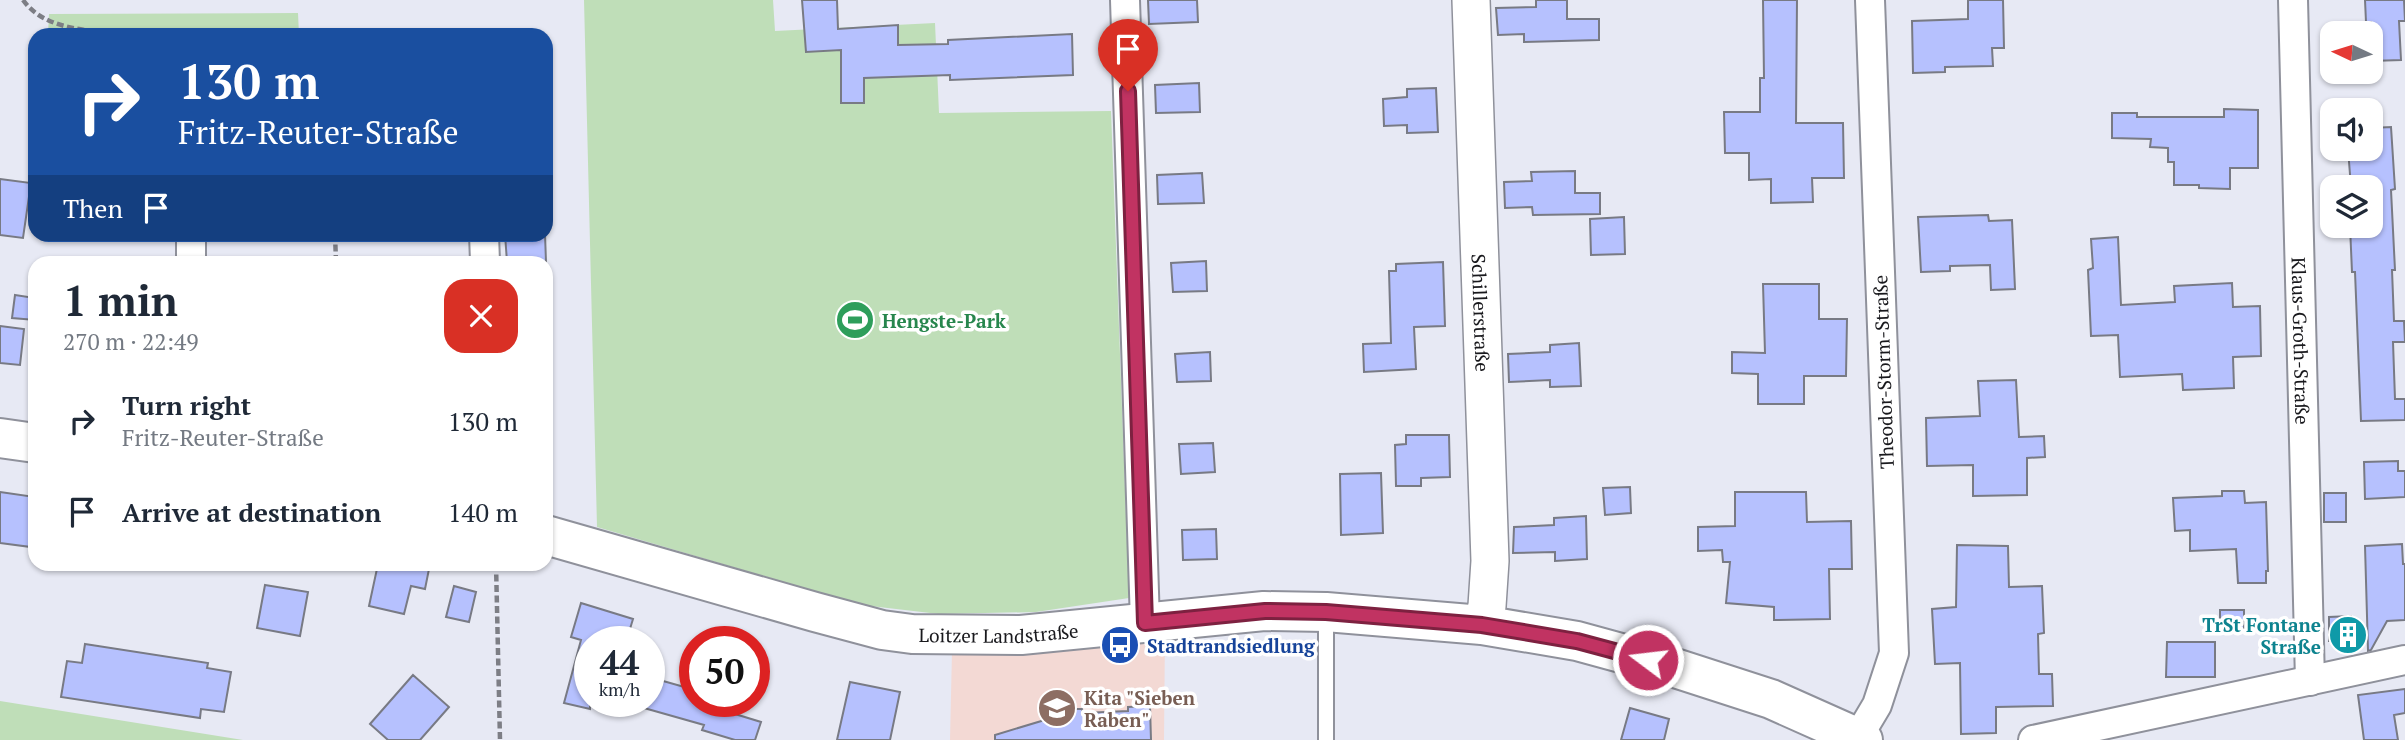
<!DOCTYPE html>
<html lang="en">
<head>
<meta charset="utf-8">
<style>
	body { margin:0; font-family:"PT Serif",serif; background:#f6f6f7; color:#1f2937; height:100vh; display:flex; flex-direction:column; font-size:26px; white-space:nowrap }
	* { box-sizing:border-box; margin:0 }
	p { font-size:23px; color:#747a83 }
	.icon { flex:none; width:38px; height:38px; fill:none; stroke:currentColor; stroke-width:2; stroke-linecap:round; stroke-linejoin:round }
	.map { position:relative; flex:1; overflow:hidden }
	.details { position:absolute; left:28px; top:256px; width:525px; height:315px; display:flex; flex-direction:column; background:#fff; border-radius:21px; box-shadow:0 2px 5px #0004 }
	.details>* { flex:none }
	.top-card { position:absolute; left:28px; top:28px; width:525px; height:214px; border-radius:21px; box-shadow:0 2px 5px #0004; background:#1a4fa0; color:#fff; overflow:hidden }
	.needle { width:46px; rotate:274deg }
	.controls { position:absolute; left:2320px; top:21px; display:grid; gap:14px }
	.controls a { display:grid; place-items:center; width:63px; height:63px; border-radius:14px; background:#fff; box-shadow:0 2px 5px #0004; font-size:35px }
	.speed { position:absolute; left:574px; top:626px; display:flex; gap:14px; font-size:35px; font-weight:700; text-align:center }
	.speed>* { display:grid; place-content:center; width:91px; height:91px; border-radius:50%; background:#fff; box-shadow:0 2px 5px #0004; line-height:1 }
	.speed small { font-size:18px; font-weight:400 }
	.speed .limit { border:10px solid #d22; background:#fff; color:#111 }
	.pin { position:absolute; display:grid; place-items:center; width:60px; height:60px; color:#fff; margin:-72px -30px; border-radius:50% 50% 50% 0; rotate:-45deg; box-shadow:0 0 7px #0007 }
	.pin .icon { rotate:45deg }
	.me { position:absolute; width:77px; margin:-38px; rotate:285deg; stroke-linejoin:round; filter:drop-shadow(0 0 5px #0008) }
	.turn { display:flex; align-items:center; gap:24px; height:147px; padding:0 35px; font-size:32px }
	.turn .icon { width:91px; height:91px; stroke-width:2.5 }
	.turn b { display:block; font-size:49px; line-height:60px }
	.then { display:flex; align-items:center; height:66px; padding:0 35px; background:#0003; gap:14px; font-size:26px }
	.round { display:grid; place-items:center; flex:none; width:74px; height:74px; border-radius:21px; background:#f6f6f7 }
	.headline { display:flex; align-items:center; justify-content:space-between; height:119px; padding:0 35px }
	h1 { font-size:42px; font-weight:700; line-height:52px }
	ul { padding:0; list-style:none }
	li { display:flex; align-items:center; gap:21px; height:91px; padding:0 35px }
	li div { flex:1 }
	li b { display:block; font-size:26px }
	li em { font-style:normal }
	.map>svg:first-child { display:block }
</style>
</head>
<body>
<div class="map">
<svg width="2405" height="740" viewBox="0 0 2405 740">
	<rect width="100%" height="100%" fill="#e7e9f4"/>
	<path fill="#f3d9d4" d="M1165,631L1164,740H950L952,651Z"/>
	<path fill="#bfdeb8" d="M584,0H773L775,31L935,23L939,113L1111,111L1129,598L1036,612L939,614L862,605L597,527Z
		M298,13L299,35H48L49,14Z
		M0,701L243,740H0Z"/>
	<path fill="#b6c1fe" stroke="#787a84" stroke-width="2" d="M802,0H837L838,29L898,25V45L948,44V40L1072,34L1073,75L950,80V75L864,78V103H841V50L806,52Z
		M1148,0H1197L1198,22L1149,24Z
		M1536,0H1567V19H1599V40L1524,42V34L1498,35L1496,8L1536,7Z
		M1763,0H1797L1796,123H1843L1844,178H1812L1813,202L1771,203V179L1749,180V153H1725L1724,112H1760V78H1764Z
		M1968,0H2003L2004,48H1992L1993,66L1945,67V72L1913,73L1912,21L1968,19Z
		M2365,0H2404L2405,21H2399L2401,60L2371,61V22H2366Z
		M1199,83L1200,112L1156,113L1155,85Z
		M1436,88L1438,132L1407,133V125L1384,126L1383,99L1407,97V89Z
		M2224,109L2258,110V168H2230V189L2199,188V185H2174V162H2168V148L2150,147L2151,139L2112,138V113H2137V117H2224Z
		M2391,127L2395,189L2391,190L2395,270H2392L2394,321H2404L2405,342H2393L2395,399H2405V420L2361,421L2355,272H2352L2350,226H2371V187H2351L2348,149H2371V128Z
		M1575,171V193H1600V214L1533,215L1532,207L1505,208L1504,182L1532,181L1531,172Z
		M1202,173L1204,203L1158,204L1157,175Z
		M0,179L31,183L23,238L0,235Z
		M1988,215L1989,221L2012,220L2015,289L1991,290L1990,265L1950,266V271L1921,272L1918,217Z
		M1624,217L1625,254L1591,255L1590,219Z
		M505,234H545L546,262H507Z
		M2118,237L2121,305L2175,302L2174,286L2232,283L2233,307L2260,306L2261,356L2233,357L2234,388L2183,390L2182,374L2120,377L2118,335L2091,336L2088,270L2093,268L2091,239Z
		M1206,261L1207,291L1173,292L1171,263Z
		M1443,262L1445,326L1414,327L1416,369L1364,372L1363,344L1391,343L1389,271H1396V264Z
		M1763,284H1819V319H1847L1846,376H1804V404H1758V374L1732,373V352L1765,353Z
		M15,295L35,298V320L12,318Z
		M0,326L24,329L20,365L0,363Z
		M1579,343L1581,386L1550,387V380L1509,382L1508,354L1550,352V345Z
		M1210,352L1211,381L1177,382L1175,354Z
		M2016,380L2019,437L2044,436L2045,457L2027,458V495L1973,496V465L1927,466L1926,418L1980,416L1978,381Z
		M1406,435H1449L1450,477L1421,478V486H1396L1395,445L1406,444Z
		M1213,443L1215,472L1181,474L1179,444Z
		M2398,461V471H2405V497L2365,499L2364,462Z
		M1381,473L1383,533L1341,535L1340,474Z
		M1630,487L1631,513L1605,515L1603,488Z
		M2222,491H2244L2245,503L2266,502L2268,571H2266V583H2238L2236,549L2190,551V530L2175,531L2173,498L2222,496Z
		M0,492L35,497L31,547L0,543Z
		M1735,492H1806L1807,522L1851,521L1852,569H1829L1830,619L1774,620V607L1726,603L1730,562H1723L1722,550L1698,551V527L1735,526Z
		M2324,493H2346V522H2324Z
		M1586,516L1587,559L1555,561V552L1513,553L1514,527L1554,525V518Z
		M1216,529L1217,559L1183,560L1182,530Z
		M2402,544L2403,564H2405V620L2387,621L2371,650L2368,651L2365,546Z
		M1957,545L2008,546L2009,587L2042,586L2044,633L2038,634L2039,674H2052L2053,706L1996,707V733L1961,734L1960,663L1935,664L1932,609L1956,607Z
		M378,564H430L425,589L411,586L404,614L369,606Z
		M265,585L308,592L300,636L257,628Z
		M454,586L476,592L469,622L446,617Z
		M581,603L633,619L626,642H590V709L564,703L581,640L571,637Z
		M2220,610H2244V629L2220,630Z
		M2351,616V641H2329V617Z
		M2167,642H2215V677H2166Z
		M85,644L208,663L207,668L231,672L224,712L201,709L200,718L61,697L67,661L82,663Z
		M413,675L449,707L420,740H388L370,724Z
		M649,677L695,690V702H724L722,710L761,722L755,740H735L702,730L704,725L644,708L645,702H649Z
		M850,682L900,692L890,740H837Z
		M2405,689V713L2394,715L2398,740H2364L2358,695Z
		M1150,706L1151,740H995V735L1048,719L1047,714L1059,712V709H1082L1083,713L1128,711V707Z
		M1630,708L1669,719L1664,740H1621Z"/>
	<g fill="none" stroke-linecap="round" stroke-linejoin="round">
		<defs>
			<path id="service" d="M1326,740V614"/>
			<g id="minor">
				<path d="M1125,0L1145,623"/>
				<path id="s1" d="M2293,0L2310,681"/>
				<path d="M484,234L485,262"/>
				<path d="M191,262V234"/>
				<path d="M1858,737L1877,705L1894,653L1870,0"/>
				<path d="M2033,740L2405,660"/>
			</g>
			<g id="tertiary">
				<path id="s2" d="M1471,0L1490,561L1487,606L1482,625"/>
			</g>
			<g id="secondary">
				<path d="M0,438L35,443"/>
				<path id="s3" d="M546,535L815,612L882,630L912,634L1021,635L1264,611L1326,612L1482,625L1577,641L1672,667L1771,699L1863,740"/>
			</g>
		</defs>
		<use href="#service" stroke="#8f919b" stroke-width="18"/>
		<use href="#minor" stroke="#8f919b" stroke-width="32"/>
		<use href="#tertiary" stroke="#8f919b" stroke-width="40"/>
		<use href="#secondary" stroke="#8f919b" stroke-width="42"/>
		<path stroke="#7d7e85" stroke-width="4.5" stroke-dasharray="7 3.5" stroke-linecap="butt" d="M23,0C46,32 93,30 129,35
			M335,234L336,262
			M496,564L500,740"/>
		<use href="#service" stroke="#fff" stroke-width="14"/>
		<use href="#minor" stroke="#fff" stroke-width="28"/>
		<use href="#tertiary" stroke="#fff" stroke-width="37"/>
		<use href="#secondary" stroke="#fff" stroke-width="38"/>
	</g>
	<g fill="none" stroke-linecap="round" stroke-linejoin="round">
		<defs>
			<path id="route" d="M1128,91L1145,623L1265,611L1326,612L1482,625L1577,641L1648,660"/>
		</defs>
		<use href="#route" stroke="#7d2140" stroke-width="18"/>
		<use href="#route" stroke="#c13362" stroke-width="12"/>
	</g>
	<defs>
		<symbol id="stadium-disc" viewBox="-11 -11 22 22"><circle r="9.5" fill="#2e9e5b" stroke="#fff"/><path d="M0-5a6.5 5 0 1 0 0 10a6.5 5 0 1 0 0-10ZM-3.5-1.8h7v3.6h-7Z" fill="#fff"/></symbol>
		<symbol id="building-disc" viewBox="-11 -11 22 22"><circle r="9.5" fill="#0f9aa8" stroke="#fff"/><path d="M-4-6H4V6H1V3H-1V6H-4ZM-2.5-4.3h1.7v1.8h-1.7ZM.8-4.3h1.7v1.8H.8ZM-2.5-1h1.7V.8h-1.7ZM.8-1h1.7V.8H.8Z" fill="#fff"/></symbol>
		<symbol id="bus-disc" viewBox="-11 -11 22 22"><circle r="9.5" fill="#1a4fb4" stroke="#fff"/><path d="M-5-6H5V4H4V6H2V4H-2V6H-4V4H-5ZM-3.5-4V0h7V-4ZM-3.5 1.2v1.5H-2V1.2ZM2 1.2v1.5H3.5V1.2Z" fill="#fff"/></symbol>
		<symbol id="school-disc" viewBox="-11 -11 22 22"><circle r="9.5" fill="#8d6e63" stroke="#fff"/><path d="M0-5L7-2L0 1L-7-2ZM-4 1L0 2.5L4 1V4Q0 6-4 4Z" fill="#fff"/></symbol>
	</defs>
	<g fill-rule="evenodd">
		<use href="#stadium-disc" x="833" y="298" width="44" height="44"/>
		<use href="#building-disc" x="2326" y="613" width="44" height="44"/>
		<use href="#bus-disc" x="1098" y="623" width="44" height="44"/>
		<use href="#school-disc" x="1035" y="686" width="44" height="44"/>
	</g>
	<g text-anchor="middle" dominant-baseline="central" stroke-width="7" stroke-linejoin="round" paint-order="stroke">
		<g font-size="19" fill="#19191d" stroke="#fff">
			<text stroke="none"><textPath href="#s2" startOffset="313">Schillerstraße</textPath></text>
			<text stroke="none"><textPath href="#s1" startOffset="341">Klaus-Groth-Straße</textPath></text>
			<text transform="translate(1883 372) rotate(-92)">Theodor-Storm-Straße</text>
			<text stroke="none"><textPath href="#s3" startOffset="466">Loitzer Landstraße</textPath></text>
		</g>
		<g font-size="19" font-weight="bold" fill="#27864d" stroke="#fff" text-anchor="start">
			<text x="882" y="320">Hengste-Park</text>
		</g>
		<g font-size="19" font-weight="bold" fill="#0d838f" stroke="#fff" text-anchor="end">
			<text x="2321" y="624">TrSt Fontane<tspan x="2321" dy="22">Straße</tspan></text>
		</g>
		<g font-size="19" font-weight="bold" fill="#164399" stroke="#fff" text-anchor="start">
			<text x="1147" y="645">Stadtrandsiedlung</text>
		</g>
		<g font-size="19" font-weight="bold" fill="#785e54" stroke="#fff" text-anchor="start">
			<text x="1084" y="697">Kita "Sieben<tspan x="1084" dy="22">Raben"</tspan></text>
		</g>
	</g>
</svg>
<div class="controls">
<a><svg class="needle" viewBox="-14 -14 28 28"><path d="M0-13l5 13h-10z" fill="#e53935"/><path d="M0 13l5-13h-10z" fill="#747a83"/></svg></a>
<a><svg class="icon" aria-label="sound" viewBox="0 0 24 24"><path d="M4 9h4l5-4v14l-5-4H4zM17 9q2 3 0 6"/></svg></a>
<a><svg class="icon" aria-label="layers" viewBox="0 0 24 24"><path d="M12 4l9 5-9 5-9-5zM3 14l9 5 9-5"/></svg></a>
</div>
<div class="speed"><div>44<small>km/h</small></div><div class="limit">50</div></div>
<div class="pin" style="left:1128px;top:91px;background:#d93025"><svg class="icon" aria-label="arrive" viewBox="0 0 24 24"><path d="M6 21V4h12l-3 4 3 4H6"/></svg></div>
<svg class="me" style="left:1648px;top:660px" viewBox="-20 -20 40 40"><circle r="17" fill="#c13362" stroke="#fff" stroke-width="3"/><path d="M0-11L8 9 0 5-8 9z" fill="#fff"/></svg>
<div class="top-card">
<div class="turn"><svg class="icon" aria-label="right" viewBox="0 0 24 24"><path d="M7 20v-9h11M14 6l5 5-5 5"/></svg><div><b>130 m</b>Fritz-Reuter-Straße</div></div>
<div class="then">Then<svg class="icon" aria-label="arrive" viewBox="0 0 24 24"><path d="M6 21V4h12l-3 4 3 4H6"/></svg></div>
</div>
<section class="details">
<div class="headline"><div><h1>1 min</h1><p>270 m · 22:49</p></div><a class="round" style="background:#d93025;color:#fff"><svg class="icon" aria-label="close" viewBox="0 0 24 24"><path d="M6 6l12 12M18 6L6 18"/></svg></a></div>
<ul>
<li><svg class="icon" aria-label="right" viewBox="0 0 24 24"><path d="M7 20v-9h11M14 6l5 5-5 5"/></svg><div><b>Turn right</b><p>Fritz-Reuter-Straße</p></div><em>130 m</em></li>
<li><svg class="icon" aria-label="arrive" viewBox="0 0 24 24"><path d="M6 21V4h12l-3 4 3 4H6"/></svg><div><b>Arrive at destination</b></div><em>140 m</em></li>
</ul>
</section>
</div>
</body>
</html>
